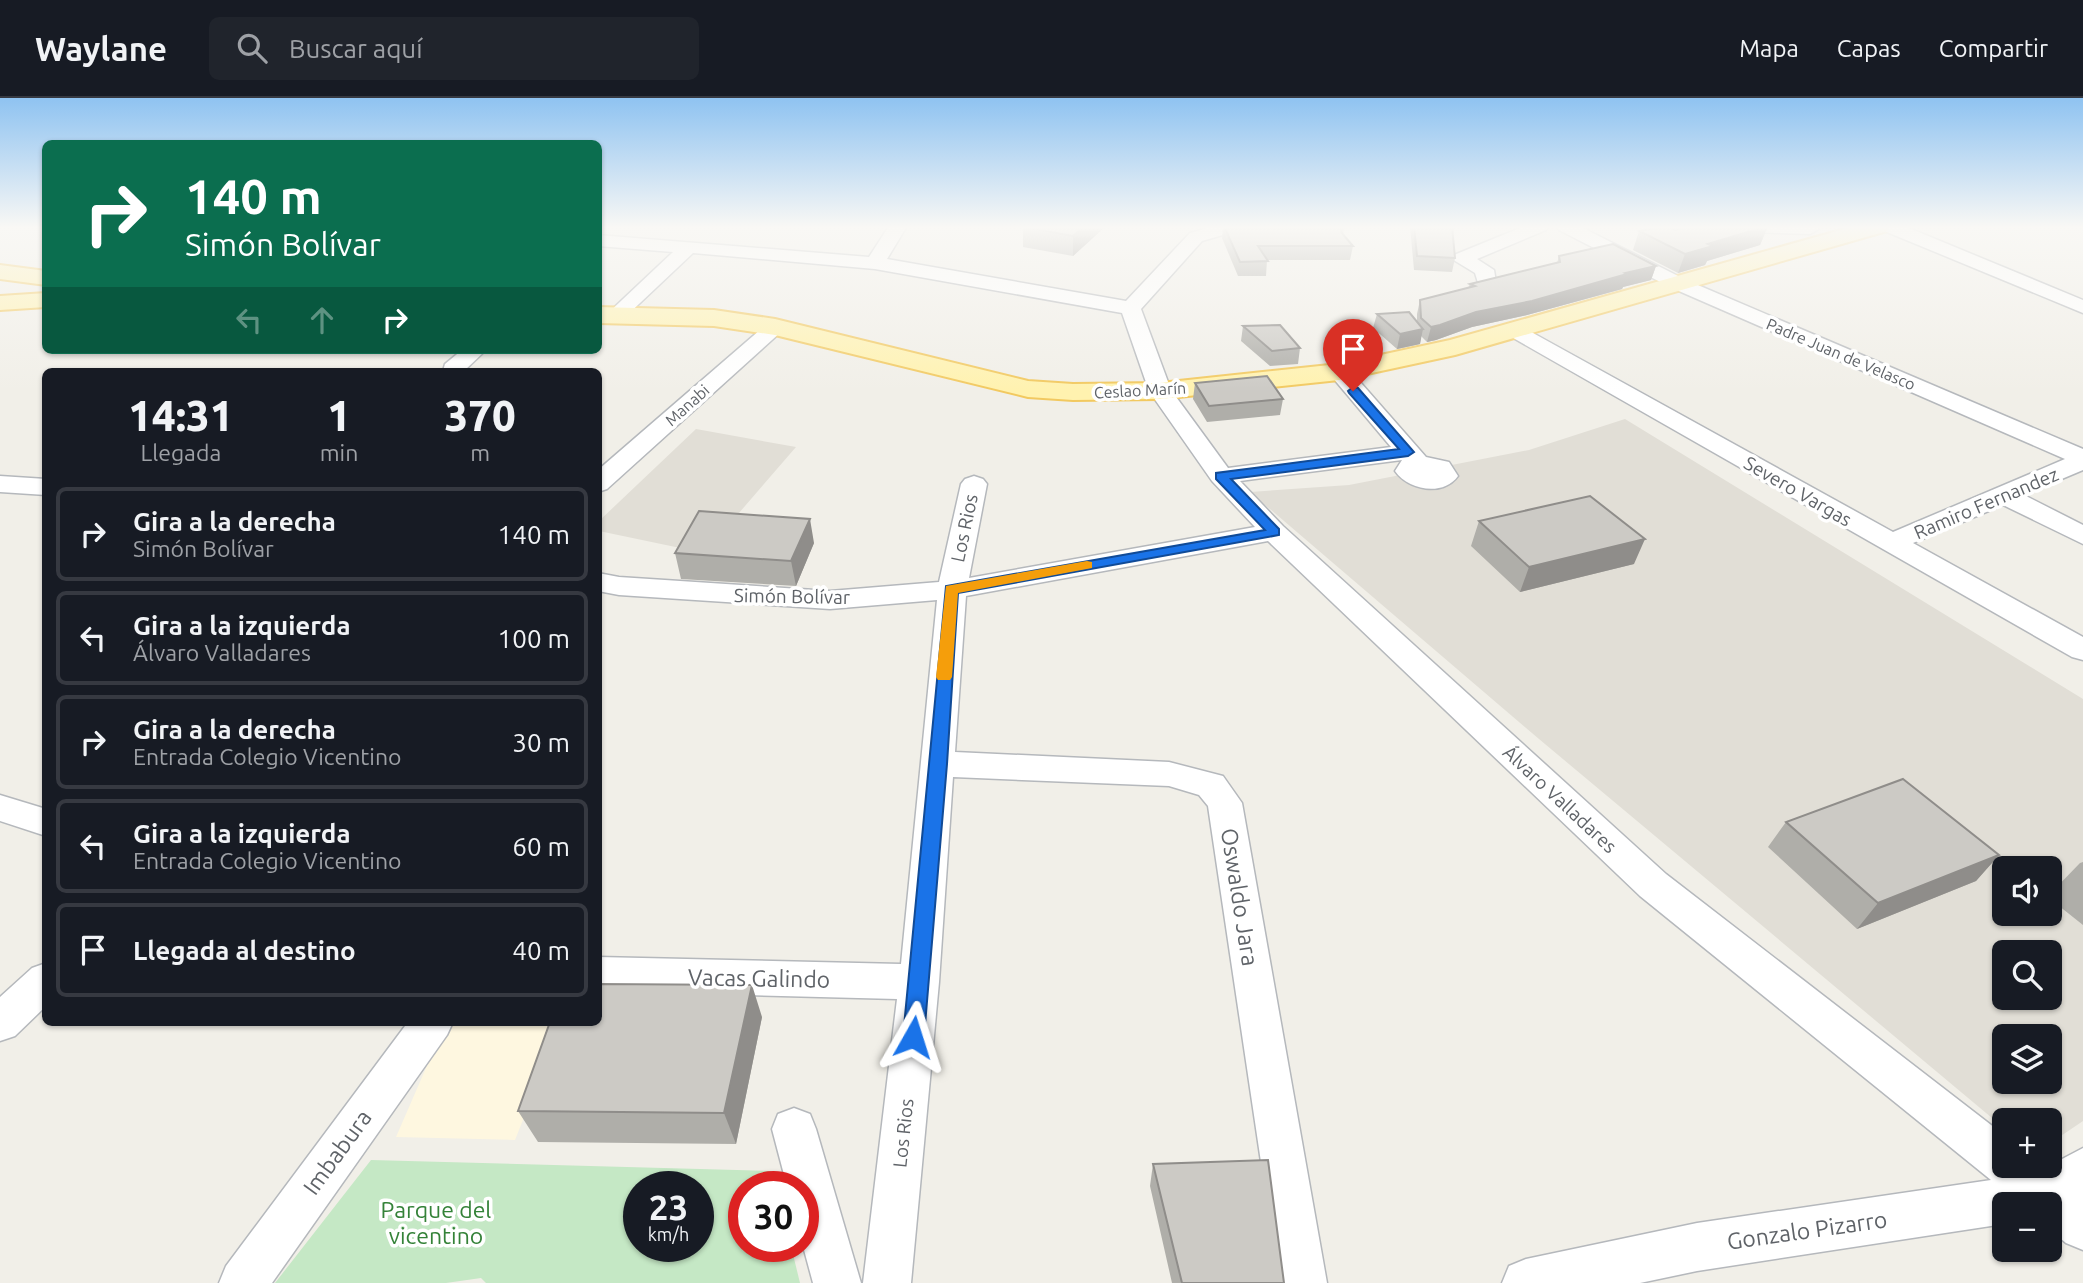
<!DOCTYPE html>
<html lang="es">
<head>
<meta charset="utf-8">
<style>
	body { margin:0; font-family:Ubuntu,sans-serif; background:#20242c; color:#f1f3f6; height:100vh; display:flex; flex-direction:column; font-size:26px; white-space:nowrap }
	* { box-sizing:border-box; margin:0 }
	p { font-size:23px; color:#9ea1a6 }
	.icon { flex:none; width:38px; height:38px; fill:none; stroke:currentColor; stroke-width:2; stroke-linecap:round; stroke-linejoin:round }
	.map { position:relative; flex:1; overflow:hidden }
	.panel { position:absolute; left:42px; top:270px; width:560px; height:658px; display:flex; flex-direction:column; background:#171b24; border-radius:10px; box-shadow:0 2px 5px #0004 }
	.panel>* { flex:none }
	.banner { position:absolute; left:42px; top:42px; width:560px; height:214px; border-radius:10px; box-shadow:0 2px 5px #0004; background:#0b6e4f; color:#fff; overflow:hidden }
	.fabs { position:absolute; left:1992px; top:758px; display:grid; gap:14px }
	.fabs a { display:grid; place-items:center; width:70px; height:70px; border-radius:10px; background:#171b24; box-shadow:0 2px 5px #0004; font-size:35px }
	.speed { position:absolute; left:623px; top:1073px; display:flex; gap:14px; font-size:35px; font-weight:700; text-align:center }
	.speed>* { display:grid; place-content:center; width:91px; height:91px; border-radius:50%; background:#171b24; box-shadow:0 2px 5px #0004; line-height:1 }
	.speed small { font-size:18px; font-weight:400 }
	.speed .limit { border:10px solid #d22; background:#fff; color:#111 }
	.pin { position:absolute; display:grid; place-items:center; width:60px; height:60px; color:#fff; margin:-72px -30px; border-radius:50% 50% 50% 0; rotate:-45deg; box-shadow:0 0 7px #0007 }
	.pin .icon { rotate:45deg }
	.me { position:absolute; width:77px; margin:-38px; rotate:6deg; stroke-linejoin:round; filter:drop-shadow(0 0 5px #0008) }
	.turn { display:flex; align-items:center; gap:24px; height:147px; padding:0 28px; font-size:32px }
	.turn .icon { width:91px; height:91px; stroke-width:2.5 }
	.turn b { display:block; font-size:49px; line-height:60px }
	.lanes { display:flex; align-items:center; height:66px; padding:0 28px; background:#0003; justify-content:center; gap:35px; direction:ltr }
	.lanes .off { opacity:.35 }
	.eta { display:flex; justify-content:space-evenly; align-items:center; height:119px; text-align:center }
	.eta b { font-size:42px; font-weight:800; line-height:49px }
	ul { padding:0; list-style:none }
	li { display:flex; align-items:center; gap:21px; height:94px; margin:0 14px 10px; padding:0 14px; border:4px solid #363941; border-radius:10px }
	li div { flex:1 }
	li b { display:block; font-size:26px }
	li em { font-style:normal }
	header { display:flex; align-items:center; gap:42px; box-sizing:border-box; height:98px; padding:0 35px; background:#171b24; border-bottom:2px solid #363941 }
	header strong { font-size:33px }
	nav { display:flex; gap:38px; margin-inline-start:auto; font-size:24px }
	.search { width:490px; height:63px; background:#20242c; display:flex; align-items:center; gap:18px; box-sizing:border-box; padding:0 24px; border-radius:10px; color:#9ea1a6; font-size:26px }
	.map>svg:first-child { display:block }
</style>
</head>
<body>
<header>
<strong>Waylane</strong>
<div class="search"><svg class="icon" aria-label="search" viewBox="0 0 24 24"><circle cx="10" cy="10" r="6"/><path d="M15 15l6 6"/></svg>Buscar aquí</div>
<nav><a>Mapa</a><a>Capas</a><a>Compartir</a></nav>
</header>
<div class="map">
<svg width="2083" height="1185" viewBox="0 0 2083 1185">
	<rect width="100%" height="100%" fill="#f1efe8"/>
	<path fill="#fef7e0" d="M446,924H562L515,1042L396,1039Z"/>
	<path fill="#e1ded6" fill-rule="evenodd" d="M1625,321L2083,601V1023L2049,1046V1022H2004V1030L1539,641L1250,394L1349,387L1529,352ZM2004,770H2049V816H2004ZM2004,854H2049V900H2004ZM2004,938H2049V984H2004Z
		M696,331L796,349L726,430L685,451L599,433V423Z"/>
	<path fill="#c5e8c5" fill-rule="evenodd" d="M371,1062L771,1073L775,1088H744V1148H791L800,1185H486L481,1180L446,1185H275ZM639,1088H698V1148H639Z"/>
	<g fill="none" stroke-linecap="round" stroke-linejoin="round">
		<defs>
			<path id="minor" d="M889,128H907L887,161L1126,203L1190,135L1214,128H1243L1240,132L1202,143L1141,211L1171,292L1228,370L1391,349L1328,274L1331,269H1347L1426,359L1449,364L1458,378C1443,399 1408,392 1395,373L1402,362L1240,383L1283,428L1666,776L2004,1037V1068L2045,1070L2083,1050V1152L2066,1145L2049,1131V1106H2004V1126L1697,1173L1640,1185H1502L1509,1168L1526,1161L1697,1125L1991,1082L1640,798L1268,443L966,498L955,654L1169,664L1223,678L1242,705L1327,1185H1279L1208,708L1199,697L1169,688L953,679L939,884L911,1185H863L897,901L598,893V859L901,866L937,502L830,511L619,497L598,493V475L619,479L830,493L939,484L961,386L965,381L974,378L983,381L987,386L969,480L1255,429L1212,383L1149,293L1122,215L875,171L693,155L622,222H608L605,218L673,154L598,148V137L869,159Z
				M1525,128H1549L1546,132L1477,161L1494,172L1496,184L1493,188H1479L1475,175L1452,161L1454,157Z
				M1556,128H1579L1686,182L2083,351V372L2024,397L2083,427V446L2003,407L1913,445L2083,539V562L2072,559L1508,237L1505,233L1508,229H1522L1893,434L2065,361L1672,190L1559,132Z
				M1700,128H1817L1819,131L1810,136L1709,133Z
				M1879,128H1904L2083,202V215L1882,132Z
				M775,223L782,225L785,229L782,233L607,391L598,394V372L768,225Z
				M462,252H486L464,273H443L445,266Z
				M0,378L46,381V397L0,394Z
				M0,697L46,711V738L0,723Z
				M46,865V908L15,938L0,943V899L32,870Z
				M408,924H453L447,937L272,1185H219L226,1168Z
				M794,1010L810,1016L816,1031L861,1185H813L803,1148V1088H787L772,1031L778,1016Z"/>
			<path id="major" d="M1855,128H1890L1887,133L1455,257L1339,282L1160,301L1073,302L1028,299L775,237L714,228L598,225V209L714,212L775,221L1028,283L1073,286L1160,285L1339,266L1450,242Z
				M0,167L46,173V187L0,181Z
				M46,195V209L0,212V198Z"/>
		</defs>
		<use href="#minor" stroke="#b5b8bc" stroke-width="3"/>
		<use href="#major" stroke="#f2c960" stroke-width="4"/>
		<use href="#minor" fill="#fff" fill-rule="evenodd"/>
		<use href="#major" fill="#fff2af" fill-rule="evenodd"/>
	</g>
	<path fill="#afaea9" d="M1106,128L1073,158L1023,149V129Z
		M1223,128H1345L1343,136L1353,148L1350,162H1267L1266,178H1238L1222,140Z
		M1410,128H1478L1452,130L1455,160L1452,174L1414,172Z
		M1768,128L1760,147L1707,163L1705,167L1678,175L1633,152L1639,133Z
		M1559,158L1656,168L1651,182L1623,189L1622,191L1527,217L1472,229L1436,242L1427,244L1421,238L1420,246L1397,251L1373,230L1377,216L1417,224V216L1420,202L1468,190L1470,186L1557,165Z
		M1243,228L1300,250L1298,266L1270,268L1241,243Z
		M1195,285L1283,301L1280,317L1207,324L1193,301Z
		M1479,423L1634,466L1520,494L1471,448Z
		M814,445L796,488L681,481L675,455Z
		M1786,724L1999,757L1976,783L1857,831L1768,749Z
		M2083,764V827L2049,800V797L2080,765Z
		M762,919L736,1046L538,1044L518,1013Z
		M1153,1066L1284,1185H1172L1150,1088Z"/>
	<path fill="#8f8d8a" d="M1084,128H1106L1073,158V138Z
		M1449,128H1478L1448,131Z
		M1768,128L1760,147L1707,163L1705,167L1678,175L1685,156L1708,146Z
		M1656,168L1651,182L1623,189L1622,191L1527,217L1472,229L1436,242L1427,244L1431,229L1476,214L1625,175Z
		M1423,231L1420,246L1397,251L1400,236Z
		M810,421L814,445L796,488L791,463Z
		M1645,441L1634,466L1520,494L1529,469Z
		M1999,757L1976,783L1857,831L1878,805Z
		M752,887L762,919L736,1046L724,1015Z"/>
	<path fill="#cccac5" stroke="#8f8d8a" stroke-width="2" d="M1024,128H1084L1073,138L1023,129Z
		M1224,128H1343L1341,134L1353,148H1258L1268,163L1240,164Z
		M1414,128H1452L1455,160L1417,158Z
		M1668,128L1675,132L1692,128H1768L1708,146L1713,148L1685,156L1639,133Z
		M1613,146L1656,168L1625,175L1627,176L1532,203L1476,214L1440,227L1431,229L1421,220L1420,202L1475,188L1470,186L1560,164L1559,158Z
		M1409,214L1423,231L1400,236L1377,216Z
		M1280,227L1300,250L1272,253L1243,228Z
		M1267,278L1283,301L1209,308L1195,285Z
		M1590,398L1645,441L1529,469L1479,423Z
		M699,413L810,421L791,463L675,455Z
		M1903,681L1999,757L1878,805L1786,724Z
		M598,886L752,887L724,1015L518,1013L550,924H598Z
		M1268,1062L1284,1185H1182L1153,1066Z"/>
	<linearGradient id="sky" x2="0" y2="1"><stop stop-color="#8fc3f1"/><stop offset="0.44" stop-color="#f9f8f5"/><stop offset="1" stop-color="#f9f8f5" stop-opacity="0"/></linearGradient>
	<rect width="2083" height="294" fill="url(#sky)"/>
	<path fill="#1a73e8" stroke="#114b97" stroke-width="2" d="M1353,289L1358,290L1414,354L1408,358L1231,381L1279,431V437L958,495L947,666L924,939L921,946L913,948L906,946L903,939L946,488L1265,432L1216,381V375L1399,351L1349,295L1348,293Z"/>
	<path fill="#f59e0b" d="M1087,463L1092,464V470L958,495L952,579L950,582H938L936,579L946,488Z"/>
	<g text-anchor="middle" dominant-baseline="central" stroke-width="7" stroke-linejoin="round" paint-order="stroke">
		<g font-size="16" fill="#5f6368" stroke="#fff">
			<text transform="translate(1841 256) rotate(23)">Padre Juan de Velasco</text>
			<text transform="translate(1140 292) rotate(-3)">Ceslao Marín</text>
			<text transform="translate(687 307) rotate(-42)">Manabi</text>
		</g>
		<g font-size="19" fill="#5f6368" stroke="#fff">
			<text transform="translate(1798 393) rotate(30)">Severo Vargas</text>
			<text transform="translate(1986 405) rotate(-23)">Ramiro Fernandez</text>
			<text transform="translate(964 430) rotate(-78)">Los Rios</text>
			<text transform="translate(792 498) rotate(1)">Simón Bolívar</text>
			<text transform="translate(1560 701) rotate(43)">Álvaro Valladares</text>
			<text transform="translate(903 1035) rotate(-84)">Los Rios</text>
		</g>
		<g font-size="23" fill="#5f6368" stroke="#fff">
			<text transform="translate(1240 799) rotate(81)">Oswaldo Jara</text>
			<text transform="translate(759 880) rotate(1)">Vacas Galindo</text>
			<text transform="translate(337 1054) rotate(-54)">Imbabura</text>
			<text transform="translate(1807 1132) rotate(-8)">Gonzalo Pizarro</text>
		</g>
		<g font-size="23" fill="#348238" stroke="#fff">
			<text x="436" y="1111">Parque del<tspan x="436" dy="26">vicentino</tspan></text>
		</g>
	</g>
</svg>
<div class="fabs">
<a><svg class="icon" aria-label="sound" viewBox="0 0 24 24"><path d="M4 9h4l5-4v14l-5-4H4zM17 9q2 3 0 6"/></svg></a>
<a><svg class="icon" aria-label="search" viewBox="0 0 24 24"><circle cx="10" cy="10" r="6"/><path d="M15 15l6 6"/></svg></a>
<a><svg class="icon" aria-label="layers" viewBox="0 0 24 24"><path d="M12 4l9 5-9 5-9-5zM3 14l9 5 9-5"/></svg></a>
<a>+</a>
<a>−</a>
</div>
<div class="speed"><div>23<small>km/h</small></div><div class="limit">30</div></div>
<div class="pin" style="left:1353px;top:293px;background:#d93025"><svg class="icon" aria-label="arrive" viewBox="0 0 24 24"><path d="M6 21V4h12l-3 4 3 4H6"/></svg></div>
<svg class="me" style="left:913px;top:939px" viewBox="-20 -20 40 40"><path d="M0-17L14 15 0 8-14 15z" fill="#1a73e8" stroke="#fff" stroke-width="4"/></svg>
<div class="banner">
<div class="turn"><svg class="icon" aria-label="right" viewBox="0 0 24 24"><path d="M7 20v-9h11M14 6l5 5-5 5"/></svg><div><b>140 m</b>Simón Bolívar</div></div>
<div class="lanes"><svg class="icon off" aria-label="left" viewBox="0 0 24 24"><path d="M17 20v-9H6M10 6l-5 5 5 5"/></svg><svg class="icon off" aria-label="ahead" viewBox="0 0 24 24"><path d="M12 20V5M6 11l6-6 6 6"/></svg><svg class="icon" aria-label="right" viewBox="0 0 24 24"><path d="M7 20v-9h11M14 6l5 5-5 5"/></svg></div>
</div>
<section class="panel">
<div class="eta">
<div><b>14:31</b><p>Llegada</p></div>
<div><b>1</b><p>min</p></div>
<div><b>370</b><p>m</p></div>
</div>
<ul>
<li><svg class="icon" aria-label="right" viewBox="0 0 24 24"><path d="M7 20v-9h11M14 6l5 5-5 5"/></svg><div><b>Gira a la derecha</b><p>Simón Bolívar</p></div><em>140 m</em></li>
<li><svg class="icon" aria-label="left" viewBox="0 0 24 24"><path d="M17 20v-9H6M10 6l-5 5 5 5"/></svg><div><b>Gira a la izquierda</b><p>Álvaro Valladares</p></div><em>100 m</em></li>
<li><svg class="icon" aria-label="right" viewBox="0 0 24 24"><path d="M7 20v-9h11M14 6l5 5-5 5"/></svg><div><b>Gira a la derecha</b><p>Entrada Colegio Vicentino</p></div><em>30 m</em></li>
<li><svg class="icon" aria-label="left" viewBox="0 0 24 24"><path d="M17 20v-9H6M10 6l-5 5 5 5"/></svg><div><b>Gira a la izquierda</b><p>Entrada Colegio Vicentino</p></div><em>60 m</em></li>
<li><svg class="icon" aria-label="arrive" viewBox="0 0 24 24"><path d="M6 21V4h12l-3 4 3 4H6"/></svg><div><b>Llegada al destino</b></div><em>40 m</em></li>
</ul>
</section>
</div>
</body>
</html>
